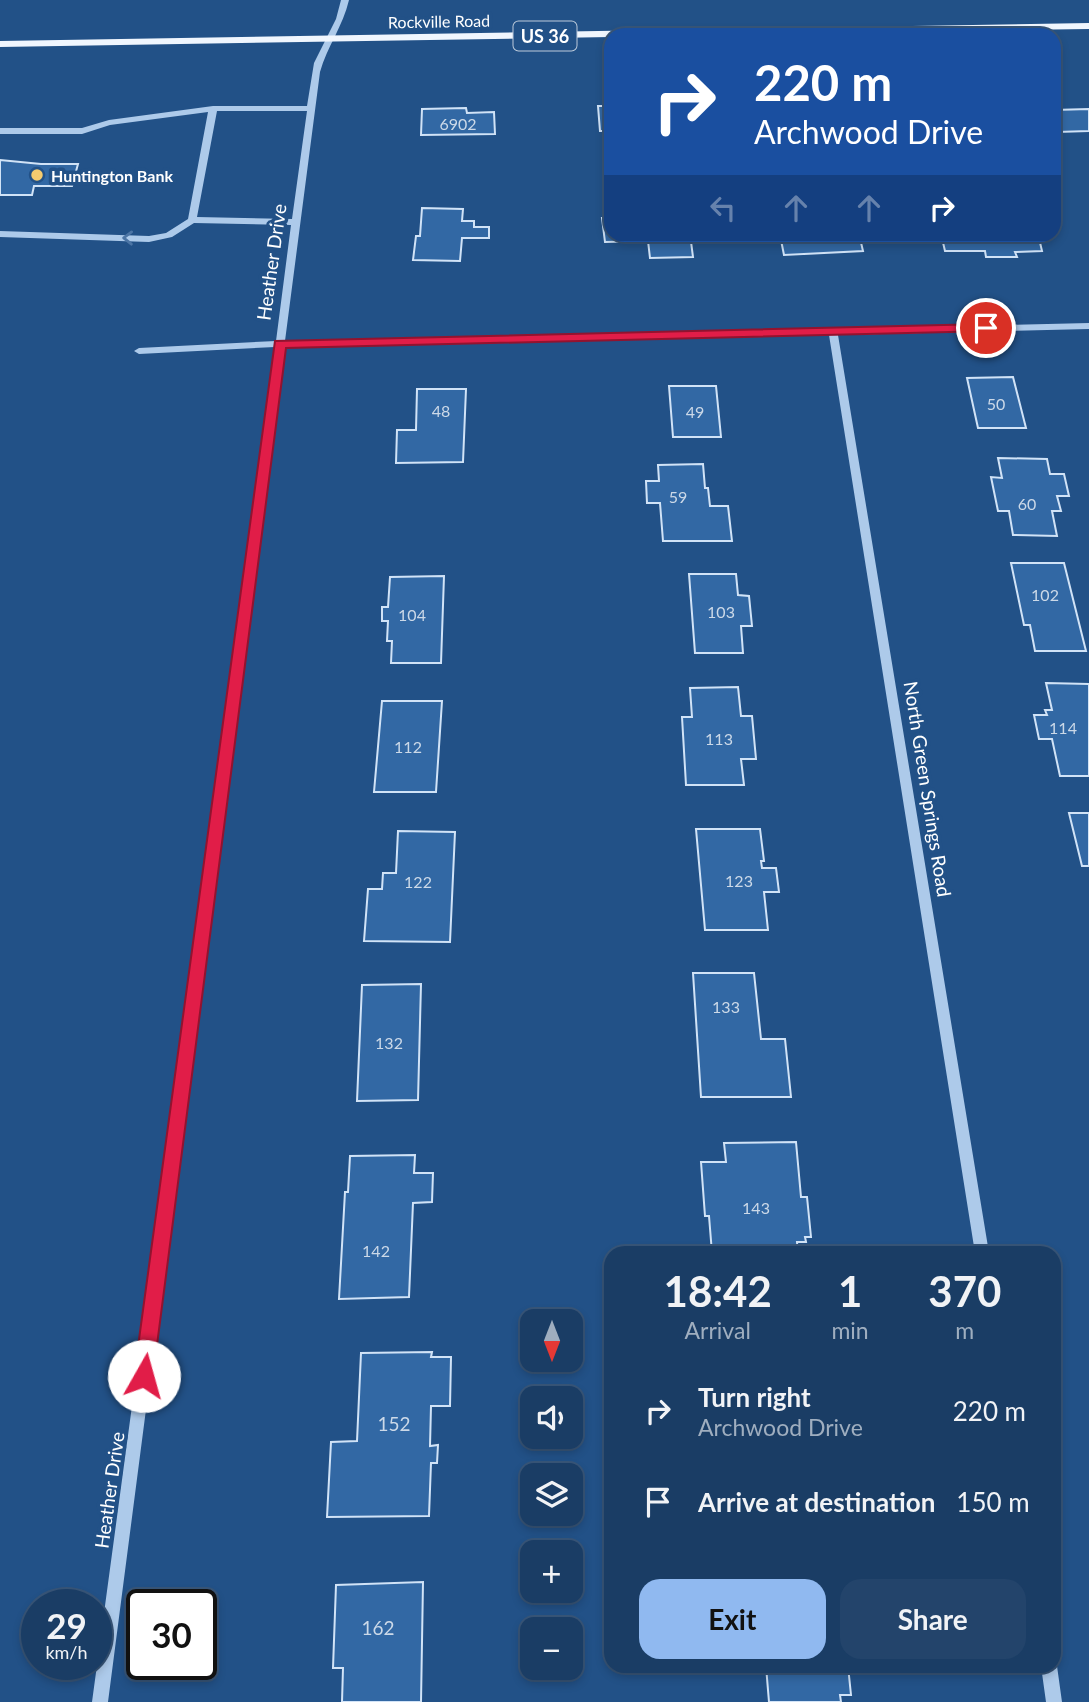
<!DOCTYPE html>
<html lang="en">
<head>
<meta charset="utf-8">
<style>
	body { margin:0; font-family:Lato,sans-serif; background:#23446b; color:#f1f3f6; height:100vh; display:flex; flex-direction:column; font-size:26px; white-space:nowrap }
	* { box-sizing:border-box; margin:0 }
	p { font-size:23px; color:#9faebf }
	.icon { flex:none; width:38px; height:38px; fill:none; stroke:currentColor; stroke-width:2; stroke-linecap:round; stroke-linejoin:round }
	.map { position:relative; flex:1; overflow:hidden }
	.drawer { position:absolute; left:604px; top:1246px; width:457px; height:427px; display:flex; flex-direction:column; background:#1a3d65; border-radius:21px; box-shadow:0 4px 10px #0003,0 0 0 2px #385679 }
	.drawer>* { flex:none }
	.guide { position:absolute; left:604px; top:28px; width:457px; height:214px; border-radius:21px; box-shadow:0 4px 10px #0003,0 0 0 2px #385679; background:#1a4fa0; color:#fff; overflow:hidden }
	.needle { width:46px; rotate:180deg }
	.fabs { position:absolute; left:520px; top:1309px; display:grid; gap:14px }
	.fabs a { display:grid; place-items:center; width:63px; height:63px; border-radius:14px; background:#1a3d65; box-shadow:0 4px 10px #0003,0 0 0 2px #385679; font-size:35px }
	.speed { position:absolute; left:21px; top:1589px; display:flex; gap:14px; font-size:35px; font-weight:700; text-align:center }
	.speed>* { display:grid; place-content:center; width:91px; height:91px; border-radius:50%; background:#1a3d65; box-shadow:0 4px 10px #0003,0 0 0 2px #385679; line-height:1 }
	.speed small { font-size:18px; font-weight:400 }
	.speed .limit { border:4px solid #111; border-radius:10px; background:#fff; color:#111 }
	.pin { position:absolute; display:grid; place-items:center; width:60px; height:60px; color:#fff; margin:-30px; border:4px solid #fff; border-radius:50%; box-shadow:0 2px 7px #0007 }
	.me { position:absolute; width:77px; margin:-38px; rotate:7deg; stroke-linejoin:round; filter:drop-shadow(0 0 5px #0008) }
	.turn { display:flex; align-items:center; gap:24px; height:147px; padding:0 35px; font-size:32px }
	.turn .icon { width:91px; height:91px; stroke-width:2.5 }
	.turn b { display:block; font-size:49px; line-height:60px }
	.lanes { display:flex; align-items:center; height:66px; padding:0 35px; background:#0003; justify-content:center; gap:35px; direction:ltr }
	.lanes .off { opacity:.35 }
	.eta { display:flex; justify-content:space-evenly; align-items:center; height:119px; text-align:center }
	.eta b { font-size:42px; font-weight:700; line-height:49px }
	.primary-button { display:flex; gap:14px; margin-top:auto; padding:14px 35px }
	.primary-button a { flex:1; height:80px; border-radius:21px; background:#90b9f0; color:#111; font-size:28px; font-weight:700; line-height:80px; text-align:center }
	.primary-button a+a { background:#23446b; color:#f1f3f6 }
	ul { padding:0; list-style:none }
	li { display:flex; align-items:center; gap:21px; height:91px; padding:0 35px }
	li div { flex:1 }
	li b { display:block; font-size:26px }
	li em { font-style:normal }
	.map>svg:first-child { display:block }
</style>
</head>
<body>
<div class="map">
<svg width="1089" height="1702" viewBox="0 0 1089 1702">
	<rect width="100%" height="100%" fill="#225187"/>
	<path fill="#3268a4" stroke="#d1e3f7" stroke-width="2" d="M598,106H611V131H600Z
		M466,108L467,113L494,112L495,134L421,135L422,109Z
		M1089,109V131L1057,132L1054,110Z
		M0,160L41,164H78L72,186H34L32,195H0Z
		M422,208L463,209L462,221H474V227H489V238H462L460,261L413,260L416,236H420Z
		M602,218H611V234H690L693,257L650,258L648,241L605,242Z
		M859,234L863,251L784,255L780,235Z
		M941,234H1038L1042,251L1015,252L1017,257H986L985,251H945Z
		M1013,377L1026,428H978L967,378Z
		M669,386H716L721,437H673Z
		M417,389H466L463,462L396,463L397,430H416Z
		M998,458L1047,459L1050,474H1064L1069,496H1057L1061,511H1052L1057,536L1013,535L1009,511H998L991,477L1002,478Z
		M703,464L705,488H708L710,506H728L732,541H663L660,503H647L646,481H659L658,465Z
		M1011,563H1064L1086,651H1035L1030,625H1024Z
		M689,574H736L738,595L749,596L752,626H741L743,653H695Z
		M444,576L441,663H391L392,641H387L388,621H382V607H388L390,577Z
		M1046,683L1089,684V776H1060L1052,739H1039L1034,715H1047L1045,710H1052Z
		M738,687L741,716H752L756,759H741L744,785H686L682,717H692L690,688Z
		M382,701H442L436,792H374Z
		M1069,813H1089V866H1082Z
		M696,829H760L764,861H761L762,868H776L779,892H764L768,930H705Z
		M398,831L455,832L450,942L364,941L368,889H382L383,873H396Z
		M693,973H754L761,1039H785L791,1097H701Z
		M421,984L418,1100L357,1101L362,985Z
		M796,1142L801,1197H807L811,1237H805L806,1242H797L798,1253H712L709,1216H705L701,1162H726L724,1143Z
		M415,1155L414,1173H433L432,1202L413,1203L409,1297L339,1299L345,1192H348L350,1156Z
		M432,1352L431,1357H451L450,1406H431L430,1446L438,1445L437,1463H431L429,1516L327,1517L331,1442L357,1441L361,1353Z
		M423,1582L421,1702H342L343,1668H333L336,1585Z
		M766,1666H848L851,1695H840L841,1702H769Z"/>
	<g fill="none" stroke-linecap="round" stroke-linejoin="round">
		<path fill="#adcaea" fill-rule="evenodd" d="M341,0H349C343,26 327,47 320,72L285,341L1089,323V329L838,335L989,1253H975L829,335L284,347L108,1702H92L275,347L139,354L134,351L139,348L276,341L291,225L194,223L172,237L149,242L0,237V231L149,236L166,233L188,219L208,112L110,125L82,134H0V128H82L109,120L213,106H307L314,63L336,19ZM217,111H307L292,219L197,217Z
			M1054,1660L1057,1666L1062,1702H1046L1041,1666H1054Z"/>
		<path fill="#f0f6fe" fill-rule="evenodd" d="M1089,23V29L611,35V37L0,47V41Z"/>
	</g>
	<defs><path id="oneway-chevron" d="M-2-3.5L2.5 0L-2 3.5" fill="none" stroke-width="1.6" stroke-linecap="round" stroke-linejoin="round" transform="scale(1.75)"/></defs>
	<use stroke="#4c75a5" href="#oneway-chevron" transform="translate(128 238) rotate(-179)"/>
	<path fill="#e11d48" stroke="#92132f" stroke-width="2" d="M986,324L991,325V331L286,348L153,1376L150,1382L144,1385L137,1382L134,1376L275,341Z"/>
	<circle fill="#f5cb6f" stroke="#225187" stroke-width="2.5" cx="37" cy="175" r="7"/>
	<g text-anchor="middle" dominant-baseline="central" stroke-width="7" stroke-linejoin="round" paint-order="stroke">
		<g font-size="16" fill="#fff" stroke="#225187">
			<text transform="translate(439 21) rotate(-1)">Rockville Road</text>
		</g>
		<g font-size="16" fill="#ccd9e8">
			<text x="458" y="123">6902</text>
			<text x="996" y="403">50</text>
			<text x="441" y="410">48</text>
			<text x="695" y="411">49</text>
			<text x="678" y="496">59</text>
			<text x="1027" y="503">60</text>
			<text x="1045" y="594">102</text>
			<text x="721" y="611">103</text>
			<text x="412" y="614">104</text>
			<text x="1063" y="727">114</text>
			<text x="719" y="738">113</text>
			<text x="408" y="746">112</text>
			<text x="739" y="880">123</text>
			<text x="418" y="881">122</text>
			<text x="726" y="1006">133</text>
			<text x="389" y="1042">132</text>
			<text x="756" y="1207">143</text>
			<text x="376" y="1250">142</text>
		</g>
		<g font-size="16" font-weight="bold" fill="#fff" stroke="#225187" text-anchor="start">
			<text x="51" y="175">Huntington Bank</text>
		</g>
		<rect fill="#225187" stroke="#bdcbdb" stroke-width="2" x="513.5" y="21.5" width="63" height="29" rx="5"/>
		<g font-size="18" font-weight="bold" fill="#fff">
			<text x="545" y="36">US 36</text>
		</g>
		<g font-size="19" fill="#fff" stroke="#225187">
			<text transform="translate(271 262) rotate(-82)">Heather Drive</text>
			<text transform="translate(928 789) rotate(81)">North Green Springs Road</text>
			<text transform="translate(109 1490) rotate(-82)">Heather Drive</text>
		</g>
		<g font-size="19" fill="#ccd9e8">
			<text x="394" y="1423">152</text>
			<text x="378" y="1627">162</text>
		</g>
	</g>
</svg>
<div class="fabs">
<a><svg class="needle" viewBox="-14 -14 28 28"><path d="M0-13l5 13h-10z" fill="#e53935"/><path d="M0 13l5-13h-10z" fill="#9faebf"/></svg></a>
<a><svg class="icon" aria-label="sound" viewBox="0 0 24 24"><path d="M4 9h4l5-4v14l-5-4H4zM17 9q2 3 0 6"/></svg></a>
<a><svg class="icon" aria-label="layers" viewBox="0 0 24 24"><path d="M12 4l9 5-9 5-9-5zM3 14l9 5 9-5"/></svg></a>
<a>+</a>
<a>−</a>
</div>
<div class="speed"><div>29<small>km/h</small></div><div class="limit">30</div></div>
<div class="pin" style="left:986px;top:328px;background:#d93025"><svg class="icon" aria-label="arrive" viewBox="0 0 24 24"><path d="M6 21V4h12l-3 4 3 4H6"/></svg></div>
<svg class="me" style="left:144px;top:1376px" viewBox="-20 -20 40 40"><circle r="19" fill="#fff"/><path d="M0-13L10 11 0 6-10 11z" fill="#e11d48"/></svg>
<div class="guide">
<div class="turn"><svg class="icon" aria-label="right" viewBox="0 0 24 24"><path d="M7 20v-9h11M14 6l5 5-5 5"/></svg><div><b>220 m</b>Archwood Drive</div></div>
<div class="lanes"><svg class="icon off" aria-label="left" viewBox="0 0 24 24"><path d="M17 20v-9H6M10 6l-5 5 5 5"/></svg><svg class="icon off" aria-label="ahead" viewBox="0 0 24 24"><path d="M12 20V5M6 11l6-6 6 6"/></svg><svg class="icon off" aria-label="ahead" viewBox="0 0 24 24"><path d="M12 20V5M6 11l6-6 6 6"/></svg><svg class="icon" aria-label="right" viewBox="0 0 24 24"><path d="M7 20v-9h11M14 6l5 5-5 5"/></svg></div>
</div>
<section class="drawer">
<div class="eta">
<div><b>18:42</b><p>Arrival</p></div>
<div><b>1</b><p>min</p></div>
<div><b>370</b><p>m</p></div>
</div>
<ul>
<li><svg class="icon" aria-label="right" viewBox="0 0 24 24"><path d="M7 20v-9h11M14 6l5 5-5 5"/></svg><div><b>Turn right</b><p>Archwood Drive</p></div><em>220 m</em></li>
<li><svg class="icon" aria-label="arrive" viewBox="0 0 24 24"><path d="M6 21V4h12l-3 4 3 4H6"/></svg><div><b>Arrive at destination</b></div><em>150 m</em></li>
</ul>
<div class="primary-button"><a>Exit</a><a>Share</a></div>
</section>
</div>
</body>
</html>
